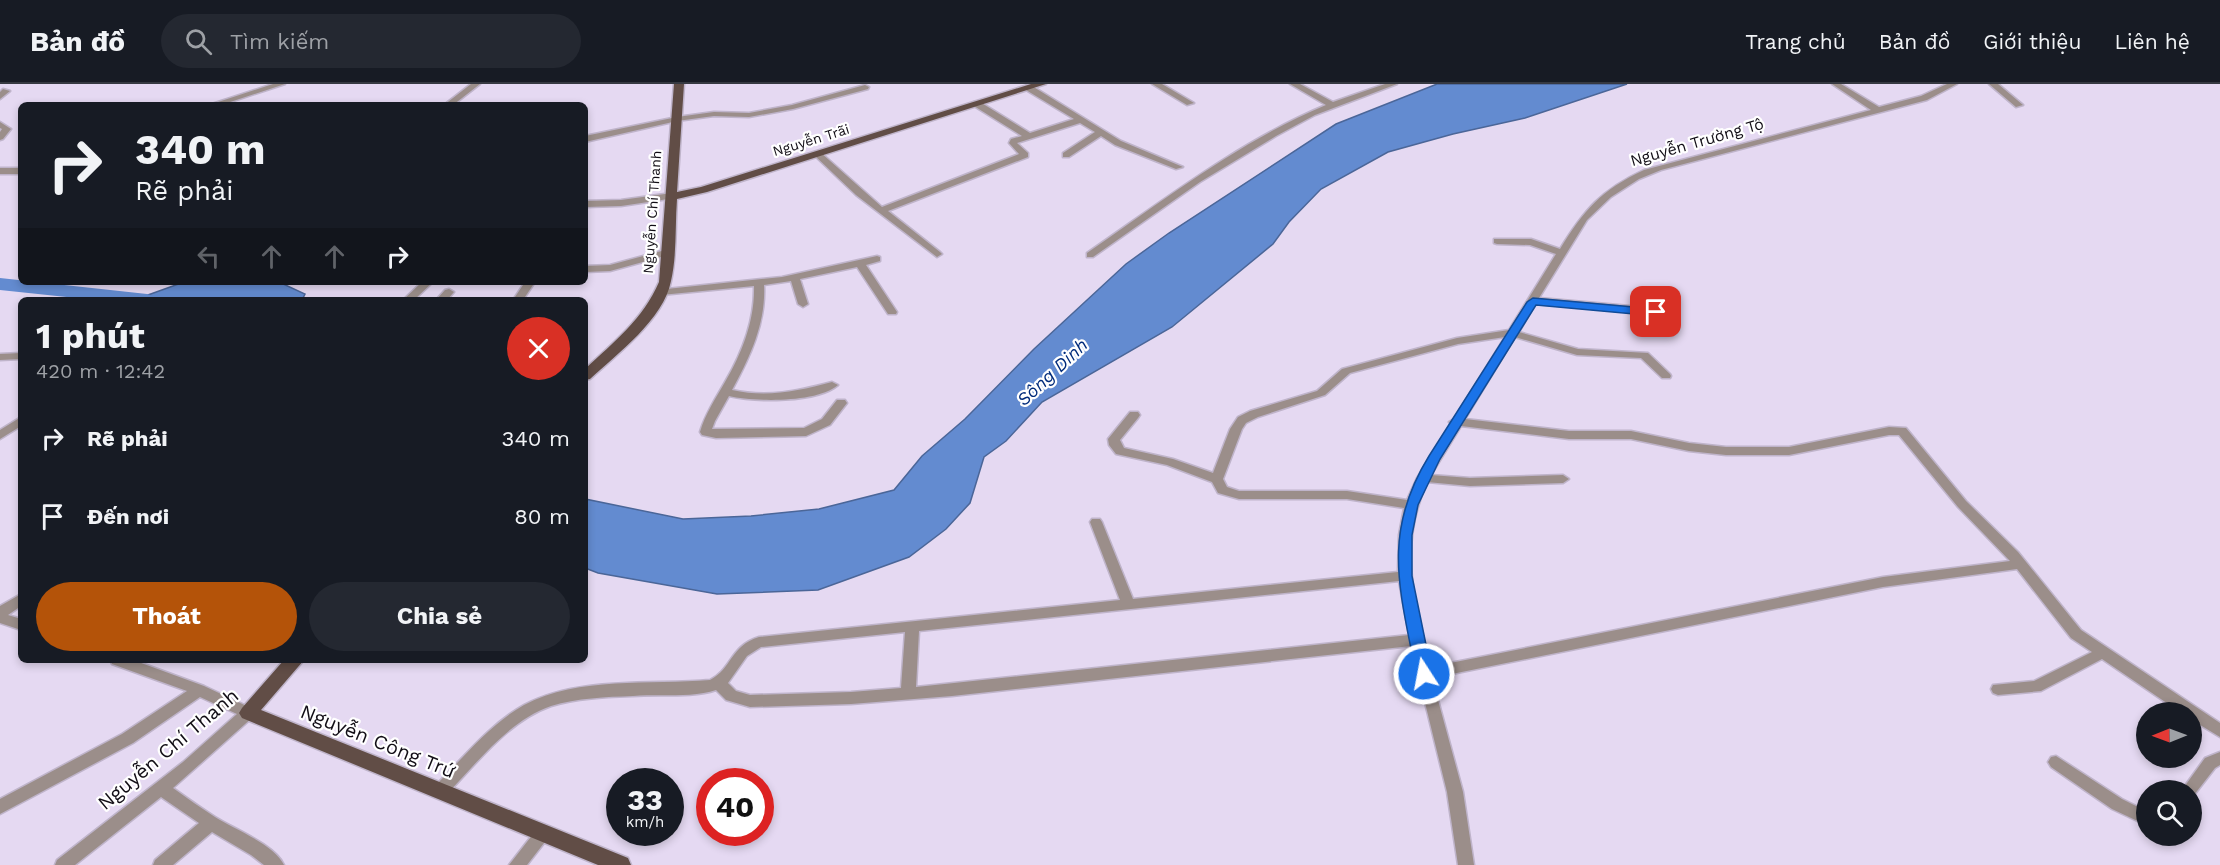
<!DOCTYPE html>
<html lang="vi">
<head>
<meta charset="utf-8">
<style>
	body { margin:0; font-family:"Work Sans",sans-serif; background:#242831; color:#f1f3f6; height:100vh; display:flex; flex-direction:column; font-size:22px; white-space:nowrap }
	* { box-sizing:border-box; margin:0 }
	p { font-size:20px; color:#9ea1a6 }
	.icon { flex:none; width:33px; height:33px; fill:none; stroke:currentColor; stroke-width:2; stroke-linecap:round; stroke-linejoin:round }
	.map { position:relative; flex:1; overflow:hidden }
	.sheet { position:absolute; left:18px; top:213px; width:570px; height:366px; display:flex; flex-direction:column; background:#171b24; border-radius:9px; box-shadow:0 3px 9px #0003 }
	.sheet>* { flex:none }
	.top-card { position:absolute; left:18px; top:18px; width:570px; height:183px; border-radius:9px; box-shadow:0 3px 9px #0003; background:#171b24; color:#f1f3f6; overflow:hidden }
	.needle { width:39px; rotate:269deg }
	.buttons { position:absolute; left:2136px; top:618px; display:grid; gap:12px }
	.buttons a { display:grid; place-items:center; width:66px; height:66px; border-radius:50%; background:#171b24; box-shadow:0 3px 9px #0003; font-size:30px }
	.speed { position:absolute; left:606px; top:684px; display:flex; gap:12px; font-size:30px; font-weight:700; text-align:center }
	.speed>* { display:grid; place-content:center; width:78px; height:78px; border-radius:50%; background:#171b24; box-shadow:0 3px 9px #0003; line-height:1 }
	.speed small { font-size:15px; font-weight:400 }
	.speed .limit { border:9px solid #d22; background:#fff; color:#111 }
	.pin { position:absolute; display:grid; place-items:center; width:51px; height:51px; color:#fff; margin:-26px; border-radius:12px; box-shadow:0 3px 9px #0006 }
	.me { position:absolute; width:66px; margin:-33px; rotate:349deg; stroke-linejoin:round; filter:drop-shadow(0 0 4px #0008) }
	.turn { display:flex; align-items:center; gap:21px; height:126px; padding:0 18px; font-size:27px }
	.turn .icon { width:78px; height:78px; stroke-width:2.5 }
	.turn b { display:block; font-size:42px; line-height:51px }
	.lanes { display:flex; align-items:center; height:57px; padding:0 18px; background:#0003; justify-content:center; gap:30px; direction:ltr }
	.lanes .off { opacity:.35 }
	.round { display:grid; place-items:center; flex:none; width:63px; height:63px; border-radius:32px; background:#242831 }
	.headline { display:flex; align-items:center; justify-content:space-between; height:102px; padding:0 18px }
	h1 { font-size:36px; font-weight:700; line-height:45px }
	.action { display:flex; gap:12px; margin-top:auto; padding:12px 18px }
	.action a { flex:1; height:69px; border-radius:36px; background:#b45309; color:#fff; font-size:24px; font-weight:700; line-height:69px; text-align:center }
	.action a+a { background:#242831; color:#f1f3f6 }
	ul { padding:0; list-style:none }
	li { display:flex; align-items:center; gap:18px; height:78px; padding:0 18px }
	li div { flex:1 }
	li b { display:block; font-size:22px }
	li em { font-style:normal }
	header { display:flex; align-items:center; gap:36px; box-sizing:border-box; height:84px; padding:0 30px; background:#171b24; border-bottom:2px solid #363941 }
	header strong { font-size:28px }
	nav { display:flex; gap:33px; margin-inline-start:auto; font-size:21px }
	.search { width:420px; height:54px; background:#242831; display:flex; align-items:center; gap:15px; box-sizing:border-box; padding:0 21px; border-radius:33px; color:#9ea1a6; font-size:22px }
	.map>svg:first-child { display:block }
</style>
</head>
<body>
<header>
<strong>Bản đồ</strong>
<div class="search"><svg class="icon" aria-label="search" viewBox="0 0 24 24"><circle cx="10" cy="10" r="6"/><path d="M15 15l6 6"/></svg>Tìm kiếm</div>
<nav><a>Trang chủ</a><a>Bản đồ</a><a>Giới thiệu</a><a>Liên hệ</a></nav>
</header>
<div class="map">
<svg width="2220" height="781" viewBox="0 0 2220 781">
	<rect width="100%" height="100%" fill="#e5d9f2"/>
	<path fill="#638bd0" stroke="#4b6698" stroke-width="1.5" d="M1437,0H1627L1525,34L1453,50L1388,68L1321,105L1289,138L1273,160L1172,243L1042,318L1006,357L984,373L970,419L946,445L909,473L818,506L717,510L598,489L585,484V415L683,435L751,432L819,425L894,406L922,372L965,335L1034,265L1126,180L1169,149L1336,40Z
		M184,198H279L305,210L302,216H134Z"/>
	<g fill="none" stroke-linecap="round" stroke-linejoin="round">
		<path fill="#638bd0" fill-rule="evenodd" d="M0,194L147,210L154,212L157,216H95L0,206Z"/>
		<defs>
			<path id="minor" d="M273,0H285L221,21H209Z
				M471,0H480L453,21H444Z
				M1152,0H1162L1194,19L1187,21Z
				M1290,0H1300L1333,18L1385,0H1397L1315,31L1276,52L1200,98L1093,173H1087V169C1164,116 1240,57 1326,21Z
				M1832,0H1841L1879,23L1921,12L1947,0H1957L1927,16L1661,86L1639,95L1611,113L1587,136L1539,214L1664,225L1668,226L1669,228L1668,230L1535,220L1519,248L1578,265L1648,269L1670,290L1671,292L1670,294H1662L1641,274L1577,271L1515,253L1465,335L1569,347H1631L1689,359L1726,363H1789L1889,343L1906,344L1966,417L2018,468L2081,546L2220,639V653L2192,636V628H2180L2102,575L2041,607L1998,611L1993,609L1991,605L1993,601L2034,597L2092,568L2071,554L2017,485L1883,503L1432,594L1463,708L1474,781H1458L1447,708L1411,562L952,612L851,620L750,623L726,616L716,606C693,614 658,610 633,612C606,613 577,614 551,622C508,637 477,679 446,711L441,713L436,711L433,706L436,701C463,674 490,640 524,621C579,592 650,601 710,596C732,585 730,562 759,553L1120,516L1090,438L1092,435H1100L1102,438L1133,515L1398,488L1399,451L1404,424L1347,415H1239L1218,409L1212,398L1167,381L1116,370L1109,361L1108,355L1130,328H1138L1140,331L1138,334L1120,356L1124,364L1173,375L1213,389L1230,345L1238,333L1250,327L1317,307L1342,285L1457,254L1509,246L1556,170L1530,161L1497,160L1494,159V155H1531L1560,165C1584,126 1601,106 1644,86L1871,26ZM1505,253L1454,335L1449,338L1451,340L1417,394L1407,416L1347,407H1239L1227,403L1223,395L1242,345L1246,339L1258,333L1325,311L1350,289L1458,260ZM1461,342L1569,355H1631L1689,367L1726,371H1789L1889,351H1899L1958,423L2010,477L1883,493L1430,583C1415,515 1397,466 1427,398L1470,402L1563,399L1569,395L1563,391L1470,394L1431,391ZM1399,497L1409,551L916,603L919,547ZM905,548L901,604L851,608L750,611L736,607L728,599L747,572L761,563Z
				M1989,0H1998L2023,21L2016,23Z
				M865,1L869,3L868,5L793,25L749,33L714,32L677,37L585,58V52L677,33L714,28L749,29L792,21Z
				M1026,2H1032L1121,57L1183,83L1176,85L1115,61L1101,52L1069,73H1063V69L1095,48L1080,39L1017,59L1028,69V73L888,127L940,168L942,170L937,173L856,111L813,70L820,68L882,123L1019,70L1009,59L1011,55L1022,52L974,22V18H980L1030,49L1074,35L1026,6Z
				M3,5L10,7L0,15V8Z
				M0,38L11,45L3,55L0,56V48L2,45L0,44Z
				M0,84H21V90H0Z
				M672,109L675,110V114L621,122L585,123V117L621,116Z
				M669,165L674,168L672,170L610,187L585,188V182L610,181Z
				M877,172L880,173V177L866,181L897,228L896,230H888L857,183L800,195L808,220L803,223L798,220L791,197L764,201C766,239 750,273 732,306C767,314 798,307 832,298L838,301C817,319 755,318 729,312L715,337L712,345L804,344L822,335L837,316H845L847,319L830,341L806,352L716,354L702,351L700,348C705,330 716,314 725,298C742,269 755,236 754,202L661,211L657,210V206L782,193Z
				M422,198H433L414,216H403Z
				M525,198H535L523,216H513Z
				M449,205L454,208L447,216H436L445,206Z
				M21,269V275L0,276V270Z
				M21,333V342L0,355V346Z
				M21,510V522L8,531L21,535V546L0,539V522Z
				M110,576H133L204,602L253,625L255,629L253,633L173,704C187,714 201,724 215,733C234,745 275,761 284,781H264L251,771L212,748L173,781H153L155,776L199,739L161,713L75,781H55L57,776L183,678L237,630L200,613L133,659L0,730V715L122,650L187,607L112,580Z
				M2220,668V681L2215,684L2194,711L2192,712V706H2182L2205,674Z
				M2056,672L2122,715L2146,727V741L2112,725L2051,683L2048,678L2051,673Z
				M543,743L549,745L551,750L527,781H509L537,745Z"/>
			<path id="major" d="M674,0H684L677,108L701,103L1031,0H1046L707,108L677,115C675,141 677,171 671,197C664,235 617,270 590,295L585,296V285C614,258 643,235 659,198Z
				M284,576H304L261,626L628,774L631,781H598L242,634L239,629L242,624Z"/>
		</defs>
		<use href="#minor" stroke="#bfb4ca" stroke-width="3"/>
		<use href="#major" stroke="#bfb4ca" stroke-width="3"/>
		<use href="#minor" fill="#9b8e8a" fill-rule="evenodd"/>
		<use href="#major" fill="#614d46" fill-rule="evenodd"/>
	</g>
	<path fill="#1a73e8" stroke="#114b97" stroke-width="1.5" d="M1533,214L1656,225L1662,228L1656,232L1536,221L1440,375L1418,421L1412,451V492L1432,590L1430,595L1424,597L1418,595L1416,590C1400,506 1381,450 1429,372L1527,218Z"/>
	<g text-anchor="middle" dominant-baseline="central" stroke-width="4.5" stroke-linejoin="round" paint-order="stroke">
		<g font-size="14" fill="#120e16" stroke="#fff">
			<text transform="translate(811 56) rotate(-17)">Nguyễn Trãi</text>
			<text transform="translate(652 128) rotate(-86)">Nguyễn Chí Thanh</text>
		</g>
		<g font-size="16" fill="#120e16" stroke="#fff">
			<text transform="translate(1697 58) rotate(-16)">Nguyễn Trường Tộ</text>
		</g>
		<g font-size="18" font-style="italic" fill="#002b7b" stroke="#fff">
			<text transform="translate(1052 288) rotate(-43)">Sông Dinh</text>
		</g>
		<g font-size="20" fill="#120e16" stroke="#fff">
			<text transform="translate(378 657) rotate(22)">Nguyễn Công Trứ</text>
			<text transform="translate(168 665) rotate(-40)">Nguyễn Chí Thanh</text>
		</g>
	</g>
</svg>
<div class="buttons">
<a><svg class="needle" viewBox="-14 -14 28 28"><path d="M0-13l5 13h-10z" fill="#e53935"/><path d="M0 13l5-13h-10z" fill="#9ea1a6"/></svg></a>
<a><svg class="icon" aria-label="search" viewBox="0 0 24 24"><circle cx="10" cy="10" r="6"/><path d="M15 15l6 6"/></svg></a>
</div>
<div class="speed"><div>33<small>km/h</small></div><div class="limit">40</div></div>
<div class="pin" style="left:1656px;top:228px;background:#d93025"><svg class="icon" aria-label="arrive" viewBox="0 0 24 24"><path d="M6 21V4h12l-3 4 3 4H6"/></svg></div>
<svg class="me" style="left:1424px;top:590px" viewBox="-20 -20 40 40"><circle r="17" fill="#1a73e8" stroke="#fff" stroke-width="3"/><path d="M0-11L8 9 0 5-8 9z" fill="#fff"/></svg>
<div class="top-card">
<div class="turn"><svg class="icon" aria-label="right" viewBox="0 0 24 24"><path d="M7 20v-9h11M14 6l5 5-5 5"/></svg><div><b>340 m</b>Rẽ phải</div></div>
<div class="lanes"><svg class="icon off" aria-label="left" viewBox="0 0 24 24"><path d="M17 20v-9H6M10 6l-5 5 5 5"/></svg><svg class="icon off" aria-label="ahead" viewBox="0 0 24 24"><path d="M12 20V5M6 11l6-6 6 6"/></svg><svg class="icon off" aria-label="ahead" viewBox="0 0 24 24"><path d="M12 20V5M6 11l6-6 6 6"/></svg><svg class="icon" aria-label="right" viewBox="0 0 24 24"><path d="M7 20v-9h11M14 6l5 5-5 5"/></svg></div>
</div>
<section class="sheet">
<div class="headline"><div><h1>1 phút</h1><p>420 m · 12:42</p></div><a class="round" style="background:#d93025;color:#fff"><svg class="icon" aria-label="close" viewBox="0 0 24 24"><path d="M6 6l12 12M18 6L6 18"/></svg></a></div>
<ul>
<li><svg class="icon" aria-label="right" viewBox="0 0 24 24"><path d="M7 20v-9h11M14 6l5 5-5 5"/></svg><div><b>Rẽ phải</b></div><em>340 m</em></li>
<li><svg class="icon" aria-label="arrive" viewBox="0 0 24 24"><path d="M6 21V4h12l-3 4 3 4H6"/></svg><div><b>Đến nơi</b></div><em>80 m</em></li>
</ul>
<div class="action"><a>Thoát</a><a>Chia sẻ</a></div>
</section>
</div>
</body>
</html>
